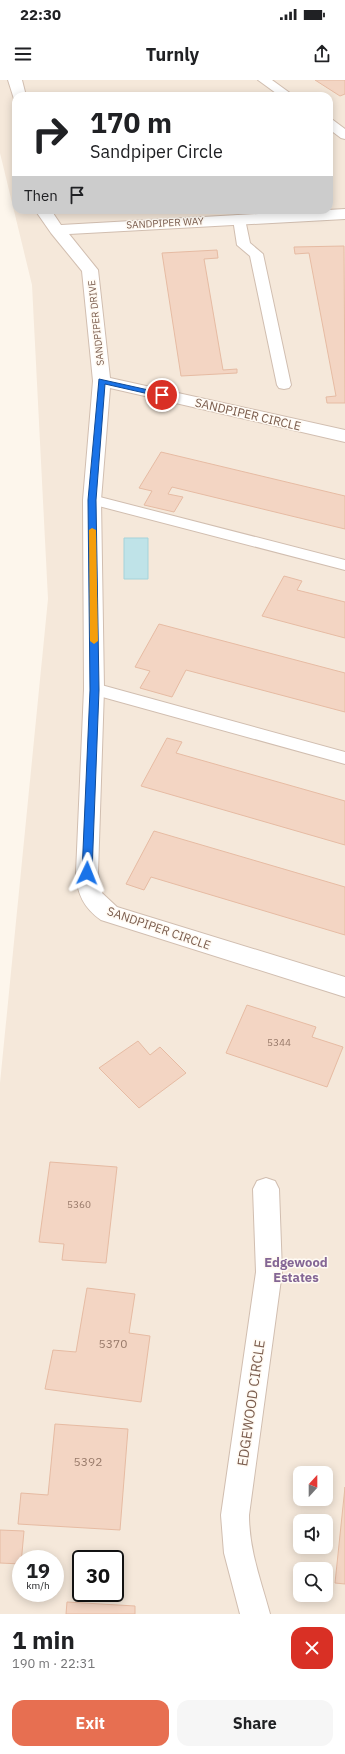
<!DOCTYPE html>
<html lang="en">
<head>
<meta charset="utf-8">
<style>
	body { margin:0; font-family:"IBM Plex Sans",sans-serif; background:#f6f6f6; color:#202124; height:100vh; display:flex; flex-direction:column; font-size:15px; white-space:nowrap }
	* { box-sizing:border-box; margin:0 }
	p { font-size:13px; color:#757577 }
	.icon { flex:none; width:22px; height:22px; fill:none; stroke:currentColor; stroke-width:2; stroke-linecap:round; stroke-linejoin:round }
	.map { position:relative; height:1534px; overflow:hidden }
	.side { display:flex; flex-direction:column; background:#fff; flex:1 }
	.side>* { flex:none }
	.top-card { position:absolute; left:12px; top:12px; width:321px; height:122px; border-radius:12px; box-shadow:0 2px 10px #0003; background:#fff; color:#202124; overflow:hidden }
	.needle { width:26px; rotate:21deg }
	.buttons { position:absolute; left:293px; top:1386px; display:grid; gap:8px }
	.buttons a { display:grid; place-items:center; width:40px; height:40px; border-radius:8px; background:#fff; box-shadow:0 2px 10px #0003; font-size:20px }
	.speed { position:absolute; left:12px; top:1470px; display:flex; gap:8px; font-size:20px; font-weight:700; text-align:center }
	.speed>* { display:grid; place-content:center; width:52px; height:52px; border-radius:50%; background:#fff; box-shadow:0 2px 10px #0003; line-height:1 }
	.speed small { font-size:10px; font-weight:400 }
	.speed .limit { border:2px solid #111; border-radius:6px; background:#fff; color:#111 }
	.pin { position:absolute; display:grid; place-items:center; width:34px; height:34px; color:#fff; margin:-17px; border:2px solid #fff; border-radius:50%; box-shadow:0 1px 4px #0007 }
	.me { position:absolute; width:44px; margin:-22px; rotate:2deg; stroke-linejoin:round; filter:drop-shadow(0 0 3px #0008) }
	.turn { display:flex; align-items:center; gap:14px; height:84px; padding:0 12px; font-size:18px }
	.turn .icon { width:52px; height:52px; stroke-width:2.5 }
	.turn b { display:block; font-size:28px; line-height:34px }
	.then { display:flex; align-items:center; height:38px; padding:0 12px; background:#0003; gap:8px; font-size:15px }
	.round { display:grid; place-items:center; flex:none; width:42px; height:42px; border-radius:12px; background:#f6f6f6 }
	.summary { display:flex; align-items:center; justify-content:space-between; height:68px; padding:0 12px }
	h1 { font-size:24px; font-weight:700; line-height:30px }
	.cta { display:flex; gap:8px; margin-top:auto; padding:8px 12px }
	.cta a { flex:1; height:46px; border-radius:12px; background:#e76f51; color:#fff; font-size:16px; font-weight:700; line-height:46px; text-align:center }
	.cta a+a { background:#f6f6f6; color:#202124 }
	.status { display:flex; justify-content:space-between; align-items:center; height:28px; padding:0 20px; background:#fff; direction:ltr }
	.status svg { height:11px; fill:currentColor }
	header { display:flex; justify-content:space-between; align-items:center; height:52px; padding:0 12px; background:#fff; font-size:18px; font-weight:700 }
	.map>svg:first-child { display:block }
</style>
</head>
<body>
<div class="status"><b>22:30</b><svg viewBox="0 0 49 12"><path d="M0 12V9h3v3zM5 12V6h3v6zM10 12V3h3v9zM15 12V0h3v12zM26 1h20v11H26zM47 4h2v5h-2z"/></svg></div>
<header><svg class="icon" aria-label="menu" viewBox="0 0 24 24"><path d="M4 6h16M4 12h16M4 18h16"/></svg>Turnly<svg class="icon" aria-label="share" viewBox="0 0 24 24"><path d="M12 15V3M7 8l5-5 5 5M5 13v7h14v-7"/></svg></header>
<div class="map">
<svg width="345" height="1534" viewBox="0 0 345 1534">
	<rect width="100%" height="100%" fill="#fdf6ec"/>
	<path fill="#f5e8da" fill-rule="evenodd" d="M0,0H345V1534H0V1003L48,519L32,205L0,73ZM16,16H329V130H16ZM300,1393H326V1419H300ZM300,1441H326V1467H300ZM21,1479H55V1513H21ZM81,1479H115V1513H81ZM300,1489H326V1515H300Z"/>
	<path fill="#bfe3e8" stroke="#a5d3da" d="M124,458H148V499H124Z"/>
	<path fill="#f3d5c3" stroke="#e6bba3" d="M315,0H345V14L340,16Z
		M344,166L345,323H327L326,317L336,316L309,173L295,174L294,167Z
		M217,170L218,178L204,179L223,290L237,289V293L181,296L162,173Z
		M161,372L345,416V449L172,407L168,414L183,417L174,432L144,425L152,411L139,408Z
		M284,496L302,501L297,510L345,522V558L262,536Z
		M159,544L345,593V632L186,590L172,617L140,608L150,591L135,587Z
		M167,658L182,662L176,673L345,721V765L141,706Z
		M154,751L345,807V855L151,797L144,810L126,804Z
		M247,925L316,947L312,957L343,967L327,1007L226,973Z
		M138,961L150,975L160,967L186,993L139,1028L99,988Z
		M50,1082L117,1087L106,1183L62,1180L64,1164L39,1162Z
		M87,1208L135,1214L129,1253L150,1256L141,1322L45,1309L53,1270L76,1272Z
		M55,1344L128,1349L120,1450L18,1444L21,1413L48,1415Z
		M345,1407V1504L335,1503Z
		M0,1450L24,1451L21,1484L0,1483Z
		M67,1522L135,1526V1534H66Z"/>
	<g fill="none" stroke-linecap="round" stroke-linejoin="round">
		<defs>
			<path id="service" d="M258,0H272L294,16H280Z
				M329,39L333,40L345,49V59L341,58L329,49Z
				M239,135L244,136L245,139L250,163L263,174L291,305L289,308L284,309L279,308L277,305L250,176L237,165L233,139L234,136Z
				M92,415L345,480V490L87,423L84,420L87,417Z
				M94,603L345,672V684L88,613L86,609L88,605Z"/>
			<path id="minor" d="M8,0H22L26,16H16V20L14,19Z
				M345,129V139L69,154L98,190L110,298L345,350V362L110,308L101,420L104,609L98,793L102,813L117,827L345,897V917L101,840C84,828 77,814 76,793L84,609L83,420L93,301L82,191L51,153L35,130H51L61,145Z
				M266,1098L275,1101L279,1109L282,1192L249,1435C249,1470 261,1501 270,1534H240L224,1473L221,1435L256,1192L253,1109L257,1101Z"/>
		</defs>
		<use href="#service" stroke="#d1beb0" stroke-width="2"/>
		<use href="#minor" stroke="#d1beb0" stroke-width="2"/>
		<use href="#service" fill="#fff" fill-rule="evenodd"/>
		<use href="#minor" fill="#fff" fill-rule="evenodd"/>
	</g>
	<path fill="#1a73e8" stroke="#114b97" d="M99,299L162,313L166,315L162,317L105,304L96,420L99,610L92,793L87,797L82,793L90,610L88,420Z"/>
	<path fill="#f59e0b" d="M92,448L96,450L98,561L94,564L90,561L89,450Z"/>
	<g text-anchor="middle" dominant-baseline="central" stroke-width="3" stroke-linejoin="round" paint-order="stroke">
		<g font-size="10" fill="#7a5c4d" stroke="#fffaf3">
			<text transform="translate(165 143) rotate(-3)">SANDPIPER WAY</text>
			<text transform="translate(96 243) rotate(-96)">SANDPIPER DRIVE</text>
		</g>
		<g font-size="10" fill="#987a6a">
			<text x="279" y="962">5344</text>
			<text x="79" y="1124">5360</text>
		</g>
		<g font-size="12" fill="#7a5c4d" stroke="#fffaf3">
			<text transform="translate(248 334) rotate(13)">SANDPIPER CIRCLE</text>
			<text transform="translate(159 848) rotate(19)">SANDPIPER CIRCLE</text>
		</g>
		<g font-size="12" fill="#987a6a">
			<text x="113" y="1263">5370</text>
			<text x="88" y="1381">5392</text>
		</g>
		<g font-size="13" font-weight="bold" fill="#846695" stroke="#fffaf3">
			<text x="296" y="1182">Edgewood<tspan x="296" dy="15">Estates</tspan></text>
		</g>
		<g font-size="14" fill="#7a5c4d" stroke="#fffaf3">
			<text transform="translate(251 1323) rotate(-82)">EDGEWOOD CIRCLE</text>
		</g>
	</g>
</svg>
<div class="buttons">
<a><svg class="needle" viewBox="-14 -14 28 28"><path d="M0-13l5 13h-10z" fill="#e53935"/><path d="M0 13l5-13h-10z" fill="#757577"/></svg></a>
<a><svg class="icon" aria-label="sound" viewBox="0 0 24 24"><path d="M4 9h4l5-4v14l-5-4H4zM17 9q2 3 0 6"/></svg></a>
<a><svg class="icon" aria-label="search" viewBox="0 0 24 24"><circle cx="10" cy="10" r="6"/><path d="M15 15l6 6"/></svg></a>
</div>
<div class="speed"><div>19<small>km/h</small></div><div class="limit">30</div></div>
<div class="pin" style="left:162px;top:315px;background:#d93025"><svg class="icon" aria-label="arrive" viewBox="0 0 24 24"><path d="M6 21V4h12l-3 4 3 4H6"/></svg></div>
<svg class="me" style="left:87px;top:793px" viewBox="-20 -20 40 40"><path d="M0-17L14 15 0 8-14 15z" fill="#1a73e8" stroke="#fff" stroke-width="4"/></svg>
<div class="top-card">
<div class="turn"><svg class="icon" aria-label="right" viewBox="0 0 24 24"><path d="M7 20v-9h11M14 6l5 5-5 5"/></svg><div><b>170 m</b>Sandpiper Circle</div></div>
<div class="then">Then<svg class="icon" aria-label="arrive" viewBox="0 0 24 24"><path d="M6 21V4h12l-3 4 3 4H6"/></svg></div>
</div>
</div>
<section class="side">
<div class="summary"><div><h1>1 min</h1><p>190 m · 22:31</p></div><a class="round" style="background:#d93025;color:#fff"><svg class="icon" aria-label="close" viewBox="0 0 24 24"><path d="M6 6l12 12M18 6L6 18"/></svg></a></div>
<div class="cta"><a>Exit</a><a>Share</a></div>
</section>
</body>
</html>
